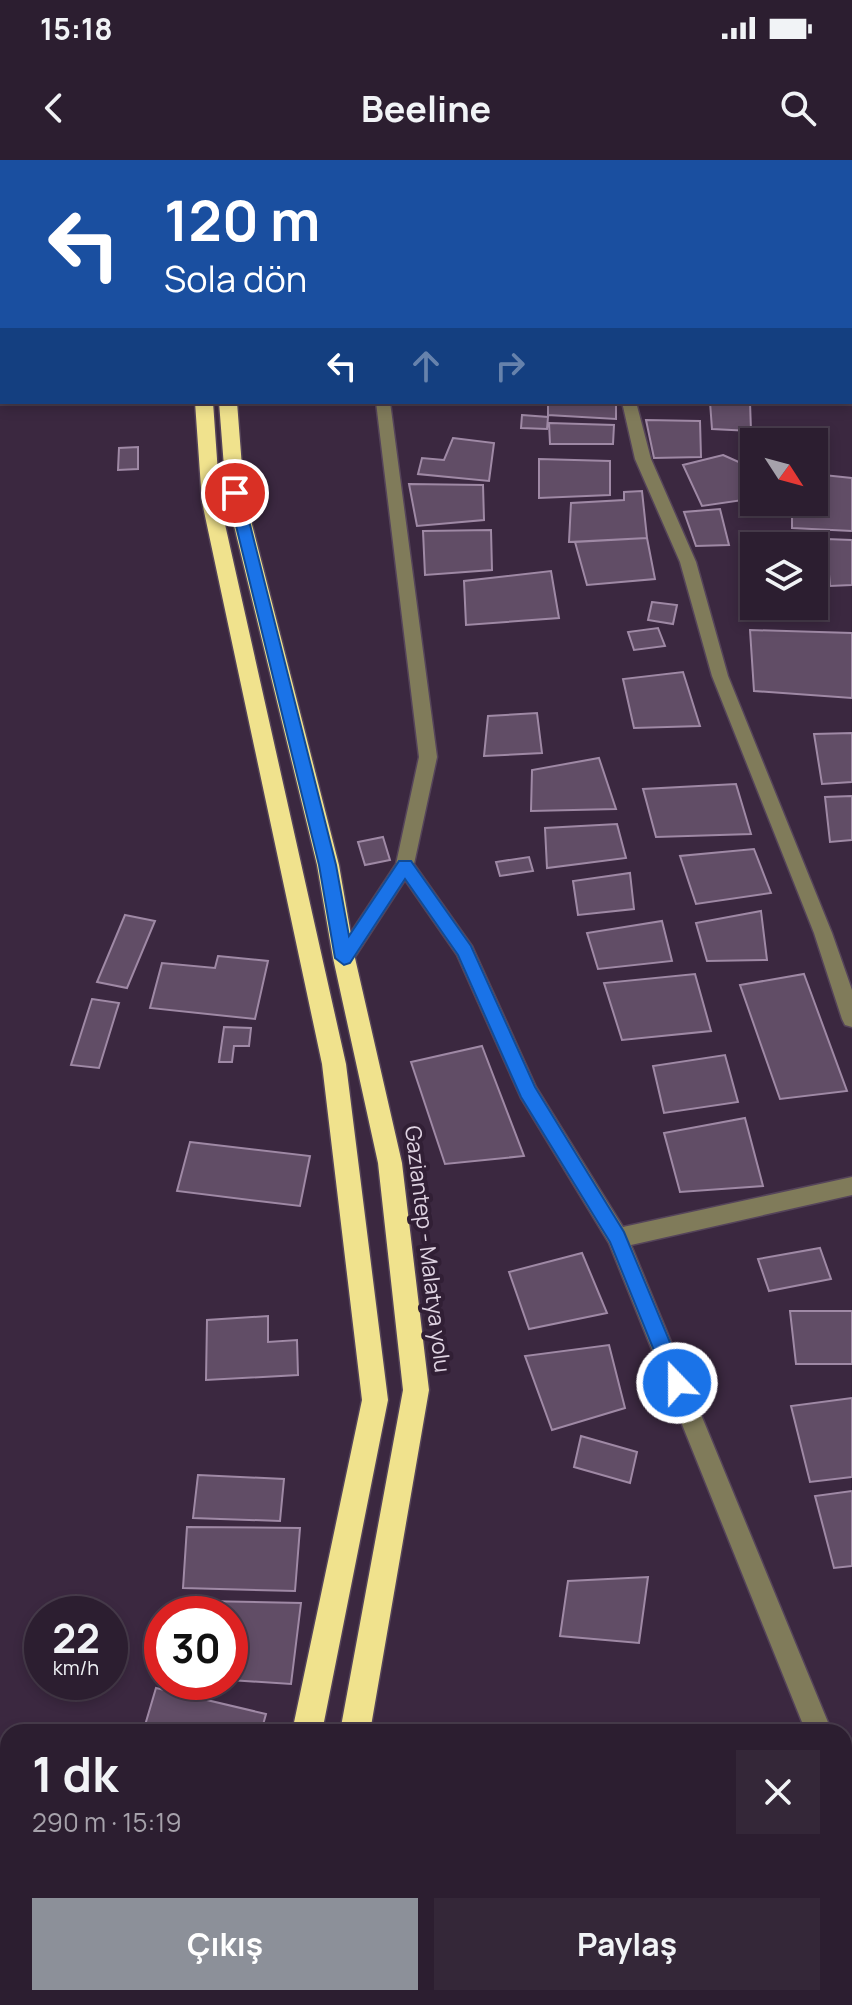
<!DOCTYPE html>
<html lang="tr">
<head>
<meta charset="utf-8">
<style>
	body { margin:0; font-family:Manrope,sans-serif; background:#342738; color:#f1f3f6; height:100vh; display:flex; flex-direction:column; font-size:30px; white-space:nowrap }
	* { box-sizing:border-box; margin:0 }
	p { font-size:26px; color:#a6a2ab }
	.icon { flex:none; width:44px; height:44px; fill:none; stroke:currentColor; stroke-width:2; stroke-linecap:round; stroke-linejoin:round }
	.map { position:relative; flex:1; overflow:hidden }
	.details { position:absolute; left:0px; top:1564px; width:852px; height:282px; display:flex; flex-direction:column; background:#2c1e30; border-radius:24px 24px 0 0; box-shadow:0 4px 12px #0003,0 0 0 2px #483c4c }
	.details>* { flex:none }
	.banner { position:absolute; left:0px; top:0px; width:852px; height:244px; box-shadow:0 4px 12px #0003,0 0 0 2px #483c4c; background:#1a4fa0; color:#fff; overflow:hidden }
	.needle { width:52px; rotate:126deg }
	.buttons { position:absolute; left:740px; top:268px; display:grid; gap:16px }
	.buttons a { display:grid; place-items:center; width:88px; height:88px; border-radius:0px; background:#2c1e30; box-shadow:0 4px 12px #0003,0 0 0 2px #483c4c; font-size:40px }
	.speed { position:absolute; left:24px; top:1436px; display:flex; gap:16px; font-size:40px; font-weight:700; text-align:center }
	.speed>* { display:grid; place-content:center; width:104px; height:104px; border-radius:50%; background:#2c1e30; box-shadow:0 4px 12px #0003,0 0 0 2px #483c4c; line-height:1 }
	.speed small { font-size:20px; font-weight:400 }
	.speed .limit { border:12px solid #d22; background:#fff; color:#111 }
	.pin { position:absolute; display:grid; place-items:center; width:68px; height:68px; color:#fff; margin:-34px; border:4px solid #fff; border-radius:50%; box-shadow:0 2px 8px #0007 }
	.me { position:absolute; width:88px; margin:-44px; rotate:338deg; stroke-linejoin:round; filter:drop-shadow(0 0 6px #0008) }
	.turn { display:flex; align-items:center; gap:28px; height:168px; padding:0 32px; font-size:36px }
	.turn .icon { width:104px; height:104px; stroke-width:2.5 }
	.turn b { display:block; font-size:56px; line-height:68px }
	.lanes { display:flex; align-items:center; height:76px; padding:0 32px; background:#0003; justify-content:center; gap:40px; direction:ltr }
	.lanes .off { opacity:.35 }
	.round { display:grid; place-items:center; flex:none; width:84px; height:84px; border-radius:0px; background:#342738 }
	.overview { display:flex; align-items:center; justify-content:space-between; height:136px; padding:0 32px }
	h1 { font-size:48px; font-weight:700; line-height:60px }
	.button { display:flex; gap:16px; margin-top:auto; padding:16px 32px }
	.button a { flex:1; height:92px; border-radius:0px; background:#8c9099; color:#fff; font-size:32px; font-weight:700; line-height:92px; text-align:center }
	.button a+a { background:#342738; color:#f1f3f6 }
	.status { display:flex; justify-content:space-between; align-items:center; height:56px; padding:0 40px; background:#2c1e30; direction:ltr }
	.status svg { height:22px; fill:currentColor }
	header { display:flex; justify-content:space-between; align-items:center; height:104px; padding:0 32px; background:#2c1e30; font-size:36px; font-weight:700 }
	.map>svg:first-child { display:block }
</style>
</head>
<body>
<div class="status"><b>15:18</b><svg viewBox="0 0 49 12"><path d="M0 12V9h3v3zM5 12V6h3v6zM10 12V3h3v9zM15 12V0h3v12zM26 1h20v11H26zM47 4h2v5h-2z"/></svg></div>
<header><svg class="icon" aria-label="back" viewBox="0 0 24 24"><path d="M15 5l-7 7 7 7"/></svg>Beeline<svg class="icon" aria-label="search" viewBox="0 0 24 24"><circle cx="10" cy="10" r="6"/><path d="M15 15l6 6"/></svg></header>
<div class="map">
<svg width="852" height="1845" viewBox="0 0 852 1845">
	<rect width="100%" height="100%" fill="#3b2840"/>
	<path fill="#614d66" stroke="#9f89a5" stroke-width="2" d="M548,242H616V259L548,255Z
		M710,242H750L751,271L712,269Z
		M522,255L548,257L547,269L521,268Z
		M646,260L700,261L701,297L654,298Z
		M549,263L614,265L613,284H550Z
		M453,278L494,283L489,321L418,314L422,298L444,300Z
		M138,287V309L118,310L119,288Z
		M723,295L741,303L750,339L702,346L683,305Z
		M539,299L610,301V335L539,338Z
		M814,314L852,318V371L792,368V342H814Z
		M409,324L483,325L484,360L417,366Z
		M642,331L647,378L569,382L571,343L624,340V332Z
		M720,349L729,385L696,386L684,352Z
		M491,370L492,410L425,415L423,371Z
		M647,378L655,419L587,425L575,382Z
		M826,379L852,380V425L830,426Z
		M551,411L559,458L466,465L464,421Z
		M652,442L677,445L673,464L648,460Z
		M658,468L665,486L634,490L628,472Z
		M750,470L852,473V538L754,531Z
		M683,512L700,566L634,568L623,519Z
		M537,553L542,593L484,596L488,556Z
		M852,573V622L822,624L814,574Z
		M599,598L616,649L531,651L532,610Z
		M736,624L751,674L656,677L643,629Z
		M852,636V680L830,682L825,637Z
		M617,664L626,698L547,708L545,668Z
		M383,677L390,700L365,705L358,682Z
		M754,689L771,733L696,744L680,696Z
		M529,697L533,711L500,716L496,702Z
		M630,713L634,749L578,755L573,721Z
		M761,751L767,800L707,801L696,763Z
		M125,755L155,761L127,828L97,822Z
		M662,761L672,801L598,809L587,773Z
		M218,796L268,801L255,859L150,848L162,803L215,808Z
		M695,814L711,871L622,880L604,823Z
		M804,814L847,931L780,939L740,825Z
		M92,839L119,843L99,908L71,905Z
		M224,867L251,868L249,886H234L232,902H219Z
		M482,886L524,996L445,1004L411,902Z
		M725,895L738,942L664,953L653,906Z
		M745,958L763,1026L680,1032L664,973Z
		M190,982L310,996L300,1046L177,1031Z
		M820,1088L831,1119L769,1131L758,1099Z
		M582,1093L607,1153L529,1169L509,1112Z
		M790,1151H852V1204H796Z
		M268,1156V1182L297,1180L298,1215L206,1220L207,1160Z
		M609,1185L625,1248L552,1270L525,1196Z
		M852,1238V1317L810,1322L791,1246Z
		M581,1276L637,1292L630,1323L574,1307Z
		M198,1315L284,1319L280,1361L193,1358Z
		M852,1331V1406L834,1408L815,1336Z
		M187,1367L300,1368L295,1431L183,1428Z
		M648,1417L639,1483L560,1476L568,1421Z
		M202,1441L301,1443L291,1524L230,1520V1454H200Z
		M156,1528L266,1554L261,1572H143Z
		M535,1564L651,1572H535Z
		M103,1838H180L177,1845H118Z"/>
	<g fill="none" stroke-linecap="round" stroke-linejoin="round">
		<defs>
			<path id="minor" d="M127,0H139V2H127Z
				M850,24H852V32H850Z
				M850,205H852V214H850Z
				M376,242H390L437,597L414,704L472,786L536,927L623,1067L852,1017V1035L631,1085L832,1572H806L609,1083L521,938L457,795L405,720L351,803H337L334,798L396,704L419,597Z
				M622,242H636L651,299L696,402L728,516L832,773L852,830V867L845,865L842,859L814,773L712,516L680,402L635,299Z
				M844,1622L852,1626V1667L844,1664Z
				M393,1838H421L424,1845H396Z"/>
			<path id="highway" d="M259,0H275L258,2Z
				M285,0H301L284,2Z
				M195,242H213L220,342L346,904L388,1240L322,1572H292L362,1240L322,904L202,342Z
				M219,242H237L244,333L339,705L355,798L402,1003L429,1230L370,1572H340L403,1230L378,1003L333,798L317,705L226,333Z
				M257,1838H289L288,1845H256Z
				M306,1838H338L337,1845H305Z"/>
		</defs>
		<use href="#minor" stroke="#55445a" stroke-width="3"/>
		<use href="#highway" stroke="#55445a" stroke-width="3"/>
		<use href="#minor" fill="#807b5a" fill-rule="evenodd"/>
		<use href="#highway" fill="#f0e28d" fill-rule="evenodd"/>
	</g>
	<path fill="#1a73e8" stroke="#114b97" stroke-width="2" d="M235,328L242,333L336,705L349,776L399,701H411L471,786L535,927L624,1072L687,1223L684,1230L677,1233L670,1230L610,1082L521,937L458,795L405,719L350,803L344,805L335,798L319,705L228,333Z"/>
	<g text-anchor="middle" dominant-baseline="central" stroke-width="8" stroke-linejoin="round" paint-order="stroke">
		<g font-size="22" fill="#e0d4e3" stroke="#311f35">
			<text transform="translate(428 1089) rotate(83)">Gaziantep - Malatya yolu</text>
		</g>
	</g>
</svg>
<div class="buttons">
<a><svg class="needle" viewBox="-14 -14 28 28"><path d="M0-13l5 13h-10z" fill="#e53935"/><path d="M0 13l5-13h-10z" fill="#a6a2ab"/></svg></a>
<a><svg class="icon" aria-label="layers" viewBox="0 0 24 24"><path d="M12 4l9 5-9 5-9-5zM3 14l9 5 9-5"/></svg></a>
</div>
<div class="speed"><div>22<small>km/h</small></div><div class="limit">30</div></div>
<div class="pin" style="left:235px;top:333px;background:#d93025"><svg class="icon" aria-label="arrive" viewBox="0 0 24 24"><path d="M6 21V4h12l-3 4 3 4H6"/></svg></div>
<svg class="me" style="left:677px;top:1223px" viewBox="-20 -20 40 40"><circle r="17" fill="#1a73e8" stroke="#fff" stroke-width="3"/><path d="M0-11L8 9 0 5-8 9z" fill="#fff"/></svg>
<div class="banner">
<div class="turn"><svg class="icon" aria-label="left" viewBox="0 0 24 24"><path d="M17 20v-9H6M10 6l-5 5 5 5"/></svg><div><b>120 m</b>Sola dön</div></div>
<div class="lanes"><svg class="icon" aria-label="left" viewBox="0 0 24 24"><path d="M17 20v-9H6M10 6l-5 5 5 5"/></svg><svg class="icon off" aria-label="ahead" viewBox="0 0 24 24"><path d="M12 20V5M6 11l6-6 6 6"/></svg><svg class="icon off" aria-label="right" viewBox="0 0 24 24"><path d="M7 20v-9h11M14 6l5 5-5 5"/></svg></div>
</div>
<section class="details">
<div class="overview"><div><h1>1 dk</h1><p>290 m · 15:19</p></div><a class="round"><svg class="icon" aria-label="close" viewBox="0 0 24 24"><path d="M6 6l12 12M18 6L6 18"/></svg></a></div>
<div class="button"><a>Çıkış</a><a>Paylaş</a></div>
</section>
</div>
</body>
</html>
